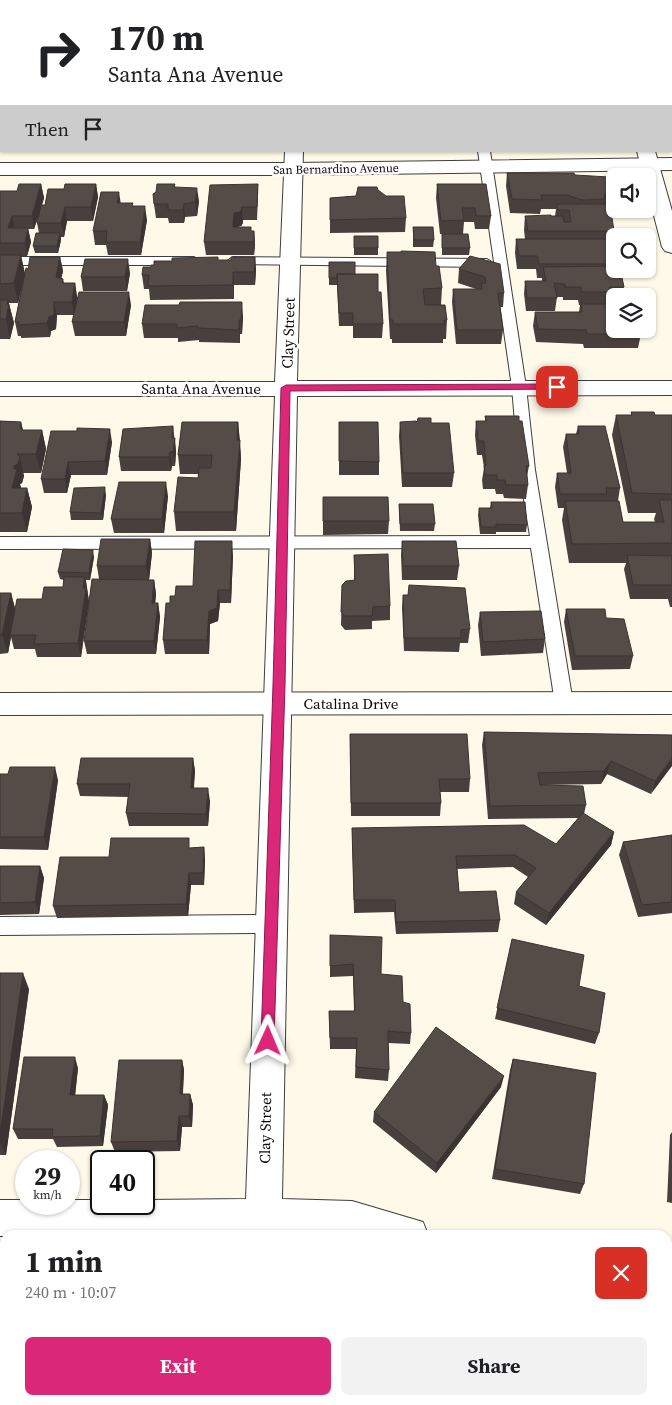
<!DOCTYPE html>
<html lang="en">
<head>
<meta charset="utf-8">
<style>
	body { margin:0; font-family:"Source Serif 4",serif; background:#f2f2f2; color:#202124; height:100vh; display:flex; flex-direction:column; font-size:19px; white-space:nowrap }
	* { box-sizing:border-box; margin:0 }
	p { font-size:16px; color:#757577 }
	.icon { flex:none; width:28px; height:28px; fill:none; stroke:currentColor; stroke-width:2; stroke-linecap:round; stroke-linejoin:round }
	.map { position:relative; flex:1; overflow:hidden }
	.details { position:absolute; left:0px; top:1230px; width:672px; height:175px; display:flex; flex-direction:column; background:#fff; border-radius:15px 15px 0 0; box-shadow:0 1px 4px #0004 }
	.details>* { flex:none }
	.banner { position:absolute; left:0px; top:0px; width:672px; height:152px; box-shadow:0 1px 4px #0004; background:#fff; color:#202124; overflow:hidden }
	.buttons { position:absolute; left:606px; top:168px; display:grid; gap:10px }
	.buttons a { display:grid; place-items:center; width:50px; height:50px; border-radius:8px; background:#fff; box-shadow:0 1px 4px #0004; font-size:25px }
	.speed { position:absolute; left:15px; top:1150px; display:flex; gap:10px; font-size:25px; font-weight:700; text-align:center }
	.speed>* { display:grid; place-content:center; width:65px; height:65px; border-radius:50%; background:#fff; box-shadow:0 1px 4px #0004; line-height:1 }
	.speed small { font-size:12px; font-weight:400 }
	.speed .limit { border:2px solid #111; border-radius:8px; background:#fff; color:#111 }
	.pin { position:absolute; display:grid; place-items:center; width:42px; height:42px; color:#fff; margin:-21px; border-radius:10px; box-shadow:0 2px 8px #0006 }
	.me { position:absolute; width:55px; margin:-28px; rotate:1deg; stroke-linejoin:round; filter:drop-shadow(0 0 4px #0008) }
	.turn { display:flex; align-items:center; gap:18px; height:105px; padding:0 25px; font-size:22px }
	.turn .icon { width:65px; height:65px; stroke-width:2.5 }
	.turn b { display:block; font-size:35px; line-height:42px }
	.then { display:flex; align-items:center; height:48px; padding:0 25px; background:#0003; gap:10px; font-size:19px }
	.round { display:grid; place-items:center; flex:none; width:52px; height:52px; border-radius:8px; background:#f2f2f2 }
	.summary { display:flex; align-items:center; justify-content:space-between; height:85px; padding:0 25px }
	h1 { font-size:30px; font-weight:700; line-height:38px }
	.button { display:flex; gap:10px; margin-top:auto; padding:10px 25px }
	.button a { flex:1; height:58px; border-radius:8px; background:#db2777; color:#fff; font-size:20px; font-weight:700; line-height:58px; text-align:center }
	.button a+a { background:#f2f2f2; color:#202124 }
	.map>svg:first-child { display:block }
</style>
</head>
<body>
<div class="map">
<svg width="672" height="1405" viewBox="0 0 672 1405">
	<rect width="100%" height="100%" fill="#fff9e9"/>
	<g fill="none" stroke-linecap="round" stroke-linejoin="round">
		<defs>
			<path id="service" d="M0,80H1V86H0Z
				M478,151H490L526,387L535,470L573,703L570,708L564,710L558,708L555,703L531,548L0,549V537L530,536L519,470L512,387Z
				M0,257H194L200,261L194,265H0Z
				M233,257L487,259L493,263L487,267L228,264L227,261Z
				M271,915L278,918L281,924L278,930L271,933L0,935V917Z"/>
			<path id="minor" d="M671,2H672V12H671Z
				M0,4H1V14H0Z
				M672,158V170L294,175H0V163H294Z
				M672,692V714L0,715V693Z"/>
			<path id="tertiary" d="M293,0H309V1H293Z
				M285,151H303L297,381H672V395L297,396L282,1199L352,1201L423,1222L428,1235L0,1236V1200H26V1204H69V1200H101V1204H144V1200L246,1199L275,396H0V382H275Z
				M637,151H655L672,211V253L665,251L662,247L648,192V176H643Z
				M668,1288L672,1290V1328L668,1326Z
				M233,1400H274L272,1405H231Z"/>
		</defs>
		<use href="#service" stroke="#3e3e3e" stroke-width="2"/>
		<use href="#minor" stroke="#3e3e3e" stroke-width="2"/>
		<use href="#tertiary" stroke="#3e3e3e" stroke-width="2"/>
		<use href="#service" fill="#fff" fill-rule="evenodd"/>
		<use href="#minor" fill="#fff" fill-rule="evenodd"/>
		<use href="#tertiary" fill="#fff" fill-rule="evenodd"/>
	</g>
	<path fill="#49403d" d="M671,12H672V60Z
		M1,20V53H0V21Z
		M0,63H1V80H0Z
		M0,86H1V105H0Z
		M0,109H1V146H0Z
		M507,173L575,175L609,195L608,204L614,231L613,239H615V269H625L623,277H622L624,287L622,296H615V300H609L608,304L641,334L638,348H584L583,344L536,342L533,326L535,312H579L580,305H579L578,300H563V297H557L555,311H526L524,294L525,281H542V278H537L536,269H517L515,253L516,239H525L524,230L525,216H555L556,209H541L540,214L510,213L506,186Z
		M41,184L44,198L42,205H45L64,189L96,184L98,197L93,221H67L64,237H61V240L58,253H35L33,246L39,233L37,223L39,215L34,229H28L31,242L27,256H21L25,274L28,269L60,257L63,271L61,278L63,279L64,283H75L77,297L131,305L126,336H75L72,322L74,315H57L56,329L51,331L50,337L21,338V336H18L15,322L24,274L18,303H8L9,304L14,323L10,339H0V191H17Z
		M175,184V187L199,201L197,216L185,217L184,223H169L168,218H156L154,204Z
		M258,184V198L257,220H243V223L241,226L237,227L251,231H254L255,245L254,255H206L204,242Z
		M437,184L491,216L489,229H475L474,222H464L463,234L470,248L469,255H442V234H440L436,198Z
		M378,190L406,218L405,232L330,233V198L356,196Z
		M121,203L133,206L147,220L141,255H108L106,245H95L93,231Z
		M413,227L434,240L433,247H413Z
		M354,236H378V255H354Z
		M387,252L442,288L441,305L447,320L446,339H443V343H392V339H390L386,271Z
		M470,256L504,293L503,307H500L503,330L501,344H456L452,302L453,289H476L458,283L459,269Z
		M218,257V260H231L255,257L256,270L255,285H234V299L150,300L149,289H144L142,275L151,267L172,261Z
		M329,262L355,274L378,292L383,324L382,338H353V326H339L337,285H329Z
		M130,273L127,291H83L81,277Z
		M243,316L242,334H240V343L199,342V340L178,342V338H144L142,324Z
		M631,412L655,415H672V607H670L668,599H630L624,569L626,563H569L562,520L564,508H558L555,487L557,473H567L563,447L566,434H576L578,426L620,488L618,501L623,522H655L654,519L656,513H628L612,435L616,415H631Z
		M485,416L529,466L527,476L528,485L526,499L504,498L503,494H496L495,489H483L482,480L484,468L482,455H477L475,435L476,421H485Z
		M0,421L21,422L23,430H42L46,449L41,473H23L24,476L22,483L20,484L21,488H27L32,507L27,532H0Z
		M238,422L241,459L236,531H176L174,512L198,478V474H180L178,455Z
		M339,422L379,462V475H339Z
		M400,422L431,423L454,473L452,487H402L399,436Z
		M173,426L176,452L175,466H172L171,471H121L119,457Z
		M77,431L112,442L107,475H71L67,493H44L41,479Z
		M106,495L103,520H71L70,512Z
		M168,496L164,533H114L111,519Z
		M323,497L389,521L388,534L323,535Z
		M491,502L527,525L526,532H496V534H480L478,515L479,508H490Z
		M399,504L435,524L434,531H400Z
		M150,539L152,553L149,580H154L156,594L155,603H158L160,617L156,654H87L84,641L99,579L97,566Z
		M402,541L459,566L457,580H402L401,555Z
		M233,555L231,603H220L218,621L210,624L209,654H165L163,640L170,603L175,596L193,586Z
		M354,555L390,606V620L372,621V629L345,630L341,625L342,585L354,580Z
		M94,557L90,580H86L89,601L81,657H37L35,649H14L11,637L8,653L0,654V593H11L15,609L42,599L63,587L64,580L60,579L58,572Z
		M403,595L470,629L468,643H460L459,652L404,651L402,608Z
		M566,609L606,618L633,656L630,669L572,670L564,622Z
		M480,612L545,639L543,653L481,656L478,625Z
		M484,732L672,735L651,794L607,774L601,784L545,785L586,805L584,814L614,832L611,845L546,925L514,904L516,892L528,877L513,867L457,869L459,892L500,920L498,932L396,934L394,912L354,913L352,828L556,844L578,818L488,819L482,745Z
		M350,734L470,779L469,792H440L441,803L440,816H351Z
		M193,758L195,771L194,788L210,801L208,826H129L126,813L128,797L80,796L77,784Z
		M0,774L58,780L48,850L0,849Z
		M672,835V913L638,917L619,855L623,842Z
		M204,847L205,860L204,885H191L188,916L57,918L53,906L109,857L191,848Z
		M0,866H40L44,878L39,914L0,915Z
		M330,935L381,974L403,1002L411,1033L410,1044L388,1043L389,1070L388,1081L355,1078L356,1049H330L329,1011H354L353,976L330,977Z
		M512,939L579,986L599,1033L595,1044L495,1019Z
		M0,973L29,989L6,1155H0Z
		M513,1059L584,1184L580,1194L492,1179L510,1070Z
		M182,1060L184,1070L183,1094H190L193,1105L192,1127H182L180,1151L115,1152L111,1142Z
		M78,1068L75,1095H104L108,1105L103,1146L57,1147L53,1139H18L13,1129Z
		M501,1087L436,1173L373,1122L374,1112Z
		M672,1132V1203L667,1202L670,1135Z"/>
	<path fill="#3c3432" d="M41,184L44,198L34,229L32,216Z
		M96,184L98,197L93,221L91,207Z
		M197,188L199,201L197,216L195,202Z
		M119,192L121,205L117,203Z
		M184,204L185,217L184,223L183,210Z
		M145,206L147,220L141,255L140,242Z
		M65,207L67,221L64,237L61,223Z
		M242,209L243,223L241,226L233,227L234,213Z
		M12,216L15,229L8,228Z
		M28,228L31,242L27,256L25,243Z
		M254,231L255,245L254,255Z
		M60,233L61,240L58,253L57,246Z
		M21,255L25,274L18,303L14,283Z
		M60,257L63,271L59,290L56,277Z
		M255,257L256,270L255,285L254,272Z
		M128,259L130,273L127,291L125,277Z
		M233,272L234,285V299L233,285Z
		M75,283L77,297L74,315L72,302Z
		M129,292L131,305L126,336L124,322Z
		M8,300L9,305V304L14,323L10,339L6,319Z
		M54,302L57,315L56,329L51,331L50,337L47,323Z
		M242,302L243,316L242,334L241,320Z
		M239,320L240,334V343L239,330Z
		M21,422L25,441L20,427Z
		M238,422L240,441L237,440Z
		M173,426L174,440L172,438Z
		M110,429L112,442L107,475L105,461Z
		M42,430L46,449L41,473L36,454Z
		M175,438L176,452L175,466L173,452Z
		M240,440L241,459L236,531L234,512Z
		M170,452L172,466L171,471L169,457Z
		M20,457L24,476L22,483L20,484L21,488H12L14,466Z
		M68,462L71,475L67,493L65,479Z
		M166,482L168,496L164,533L162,519Z
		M105,487L106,495L103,520L101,513Z
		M27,488L32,507L27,532L22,513Z
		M150,539L152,553L149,580L146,566Z
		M232,541L233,555L231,603L230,590Z
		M93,550L94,557L90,580L89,573Z
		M85,577L89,601L81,657L78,643L83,588Z
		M154,580L156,594L154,617L152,603Z
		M218,590L220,603L218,621L210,624L209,654L207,640L209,611Z
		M11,593L16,612L10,635L11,637L8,653L2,635Z
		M158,603L160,617L156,654L154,641Z
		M193,758L195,771L192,801L191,788Z
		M672,758V766L651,794L655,781Z
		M611,761L607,774L601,784L604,771Z
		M55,767L58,780L48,850L44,837Z
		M208,788L210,801L208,826L206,814Z
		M614,832L611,845L546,925L549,913Z
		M204,847L205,860L204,885L203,873Z
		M40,866L44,878L39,914L35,902Z
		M189,873L191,885L188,916L186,904Z
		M23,973L29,989L6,1155L0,1143V1135Z
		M75,1057L78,1068L74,1106L70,1095Z
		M182,1060L184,1070L182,1105L180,1094Z
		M504,1076L501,1087L436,1173L437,1163Z
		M190,1094L193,1105L192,1127L189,1116Z
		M104,1095L108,1105L103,1146L100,1136Z
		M179,1116L182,1127L180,1151L177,1141Z
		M4,1337L5,1339V1350L0,1356V1341Z"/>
	<path fill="#554b47" stroke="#3c3432" d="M671,12H672V28H671Z
		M1,20V40H0V21Z
		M0,63H1V73H0Z
		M0,86H1V98H0Z
		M0,109H1V133H0Z
		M507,173H574L575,175L609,177V195L605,194V199L582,200L567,195H541L542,200L512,199Z
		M19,184H41L32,216H12L8,228H28L25,243H0V191H17Z
		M65,184H96L91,207H65L61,223H37L41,205H45L48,189H64Z
		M157,184H175L174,187L197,188L195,202L184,204L183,210H168V204H154L153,194L156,192Z
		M258,184L257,207H241L242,209L240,212L234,213L233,227H251V231H254V242H204L210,185Z
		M437,184H486L491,216H476L475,208H462L464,220L441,221Z
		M358,187H377L378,190L386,196H404L406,218L330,220V198L356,196Z
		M101,192H119L117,203H133L132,206H145L140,242H106L107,231H93Z
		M557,204H610L614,231H528L525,216L551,215V216H563L564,222H571L569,210H558Z
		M413,227H433L434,240H414Z
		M36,233H60L57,246H33Z
		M442,234H468L470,248H442Z
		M354,236H378V248H354Z
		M516,239H615V264H539L537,256H519Z
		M401,251L435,252L436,266H439L442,288L423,289L425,305H445L447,320H444V324H393V320H390L387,252H401Z
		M0,255H21L14,283L0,284Z
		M470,256L500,264L504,293H498L503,330H457L453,289H482L481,283H486L485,277L459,269Z
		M30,257H60L56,277L63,279L62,283H75L72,302H54V315L49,317L47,323L18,325L19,322H15L26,268L28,269Z
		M218,257V260H231V257H255L254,272H233V285L148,286L149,275H142L143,267H151V265H154V261H172V258Z
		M85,259H128L125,277H81Z
		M329,262H355V274H337V278H329Z
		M615,266V269H620L624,287H609L610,292H581V287H565V284L554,283L557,298H527L525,281H546L543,267Z
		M337,274H378V292H381L383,324H353V313H339Z
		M79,292H129L124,322H72Z
		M0,300H8L7,304H9L6,319H0Z
		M180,302H242L241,320H239V330L198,328V326L177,328V324H142L145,305H179Z
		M581,304H615V329H639L641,334H587L586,330L538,329L535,312H582Z
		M631,412H654L655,415H672V494L632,493L616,415H632Z
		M485,416H519V421H522L529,466H526L528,485H506L505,480H497V475H485L484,466H486L484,441H478L476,421H486Z
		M418,418H431V423H449L454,473H403L400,422L416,421L417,422Z
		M0,421L21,422L20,427L22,430H42L36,454H17L20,457L18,464L14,466V469H17L12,488H27L22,513H0Z
		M182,422H238L237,440H240L234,512H174L178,477L198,478L199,468H211L212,455H178Z
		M339,422H378L379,462L339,461Z
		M173,426L172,438H175L173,452H170L169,457H119L123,429Z
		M578,426H605L620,488H606L607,494H560L557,473H571L566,434H579Z
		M77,428L110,429L105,461L68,462L65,479H41L51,431H77Z
		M119,482H166L162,519H111Z
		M105,487L101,513L70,512L74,488Z
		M323,497H388L389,521H323Z
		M659,500H672V543L572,544L565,501H619L623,522H664Z
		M491,502H525L527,525L496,524V527H481L479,508H492Z
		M399,504H433L435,524H400Z
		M101,539H150L146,566H97Z
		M195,541H232L230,590H218L217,608L209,611L207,640H163L166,603H170V596H175L176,586H193Z
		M402,541H456L459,566H403Z
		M63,549L93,550L89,573L58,572Z
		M388,554L390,606L373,607L372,616H345L341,612L342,585L346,581L355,580L354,555Z
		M627,555L672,556V585H633Z
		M64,577H85L83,588H86L78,643L34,644L36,635H10L17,599H42L44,587H63Z
		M92,579L154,580L152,603H158L154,641H84Z
		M409,585L465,588L470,629L461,630V638H404L403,595H408Z
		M0,593H11L2,635H0Z
		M566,609H605L606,618L624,619L633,656H575Z
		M541,611L545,639L483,642L480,612Z
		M484,732L672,735V758L655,781L611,761L604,771L538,773L540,785L583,786L586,805L490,806Z
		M350,734H467L470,779H439L441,803H351Z
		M81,758H193L191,788H208L206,814L126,813L130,784H77Z
		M10,767H55L44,837H0V774H8Z
		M583,813L614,832L549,913L516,892L536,868L515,855L456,856L459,892L496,891L500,920L396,922L395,900H354L352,828L524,825L556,844Z
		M672,835V902L642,905L623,842Z
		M111,838H189V848L204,847L203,873H189L186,904L53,906L60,857H109Z
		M0,866H40L35,902L0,903Z
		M330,935L382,937L381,974L402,976L403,1002L410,1004L411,1033L388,1031L389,1070L356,1067L357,1038H330L329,1011H355L353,964L330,966Z
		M512,939L584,955L579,986L605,993L599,1033L497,1008Z
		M0,973H23L0,1135Z
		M436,1027L504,1076L437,1163L374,1112Z
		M24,1057H75L70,1095H104L100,1136L52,1137L53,1129H13Z
		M513,1059L596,1073L584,1184L495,1169Z
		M119,1060H182L180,1094H190L189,1116H179L177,1141L111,1142Z
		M0,1333L4,1337L0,1341Z
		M5,1396V1400H88L93,1405H0V1403Z
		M349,1400H561L558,1405H345Z"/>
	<path fill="#db2777" stroke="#8e194d" d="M557,384L561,385V389L290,391L285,685L274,1041L272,1045L268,1047L263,1045L261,1041L273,685L281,388L286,385Z"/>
	<g text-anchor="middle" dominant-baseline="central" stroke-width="5" stroke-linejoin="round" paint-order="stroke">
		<g font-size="12" fill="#0b0b0b" stroke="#fff">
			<text transform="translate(336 169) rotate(-1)">San Bernardino Avenue</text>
		</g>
		<g font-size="15" fill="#0b0b0b" stroke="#fff">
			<text transform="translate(288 333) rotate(-88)">Clay Street</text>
			<text x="201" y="388">Santa Ana Avenue</text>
			<text x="351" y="703">Catalina Drive</text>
			<text transform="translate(265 1128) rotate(-89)">Clay Street</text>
		</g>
	</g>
</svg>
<div class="buttons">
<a><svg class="icon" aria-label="sound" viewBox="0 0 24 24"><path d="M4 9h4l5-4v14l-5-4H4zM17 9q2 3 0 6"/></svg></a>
<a><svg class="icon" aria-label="search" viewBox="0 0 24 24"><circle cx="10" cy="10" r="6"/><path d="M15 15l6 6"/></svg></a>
<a><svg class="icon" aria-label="layers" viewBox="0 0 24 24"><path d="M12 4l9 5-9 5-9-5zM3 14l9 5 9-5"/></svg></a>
</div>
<div class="speed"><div>29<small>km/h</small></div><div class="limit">40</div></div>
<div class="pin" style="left:557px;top:387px;background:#d93025"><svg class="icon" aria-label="arrive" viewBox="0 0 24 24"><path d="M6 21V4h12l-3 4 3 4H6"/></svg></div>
<svg class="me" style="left:268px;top:1041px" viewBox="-20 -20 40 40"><path d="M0-17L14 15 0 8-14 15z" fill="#db2777" stroke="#fff" stroke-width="4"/></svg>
<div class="banner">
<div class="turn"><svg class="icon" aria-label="right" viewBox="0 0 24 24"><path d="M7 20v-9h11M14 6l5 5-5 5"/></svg><div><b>170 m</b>Santa Ana Avenue</div></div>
<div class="then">Then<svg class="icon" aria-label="arrive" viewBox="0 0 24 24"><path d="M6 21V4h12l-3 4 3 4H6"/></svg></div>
</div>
<section class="details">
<div class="summary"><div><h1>1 min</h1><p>240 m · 10:07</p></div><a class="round" style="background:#d93025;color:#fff"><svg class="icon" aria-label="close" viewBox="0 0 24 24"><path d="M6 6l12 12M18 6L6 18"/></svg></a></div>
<div class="button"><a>Exit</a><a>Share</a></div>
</section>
</div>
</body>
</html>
